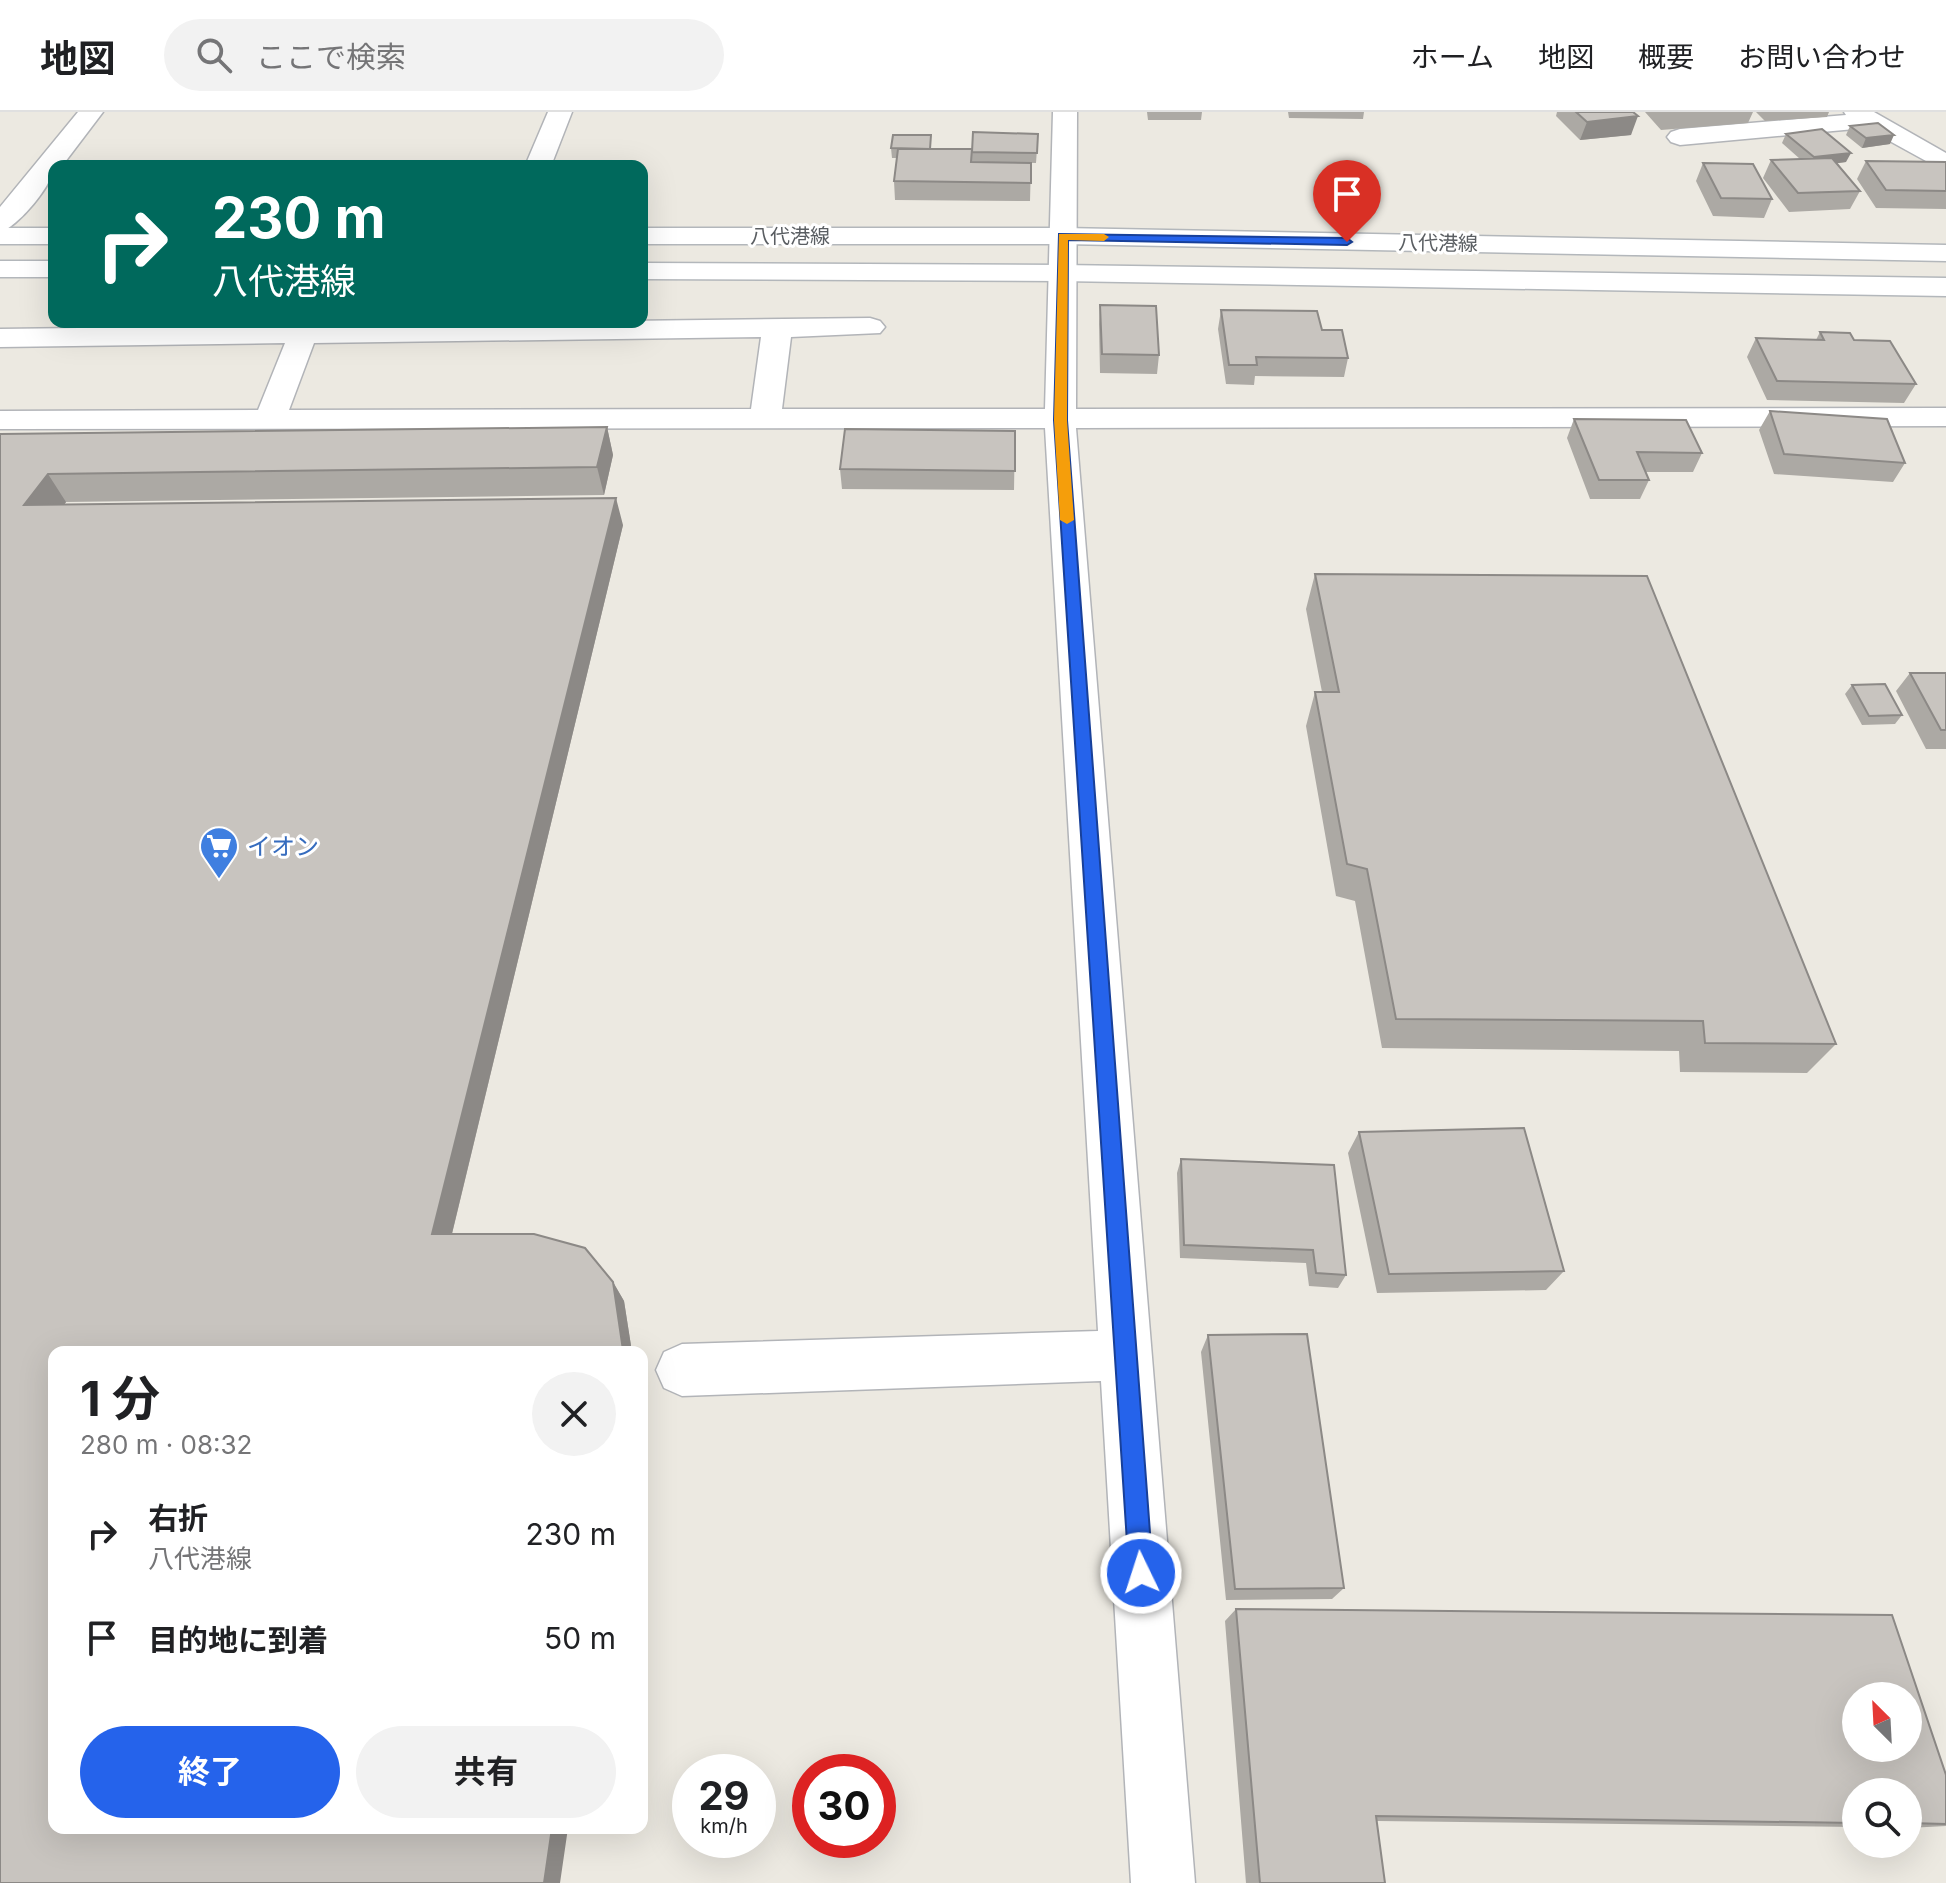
<!DOCTYPE html>
<html lang="ja">
<head>
<meta charset="utf-8">
<style>
	body { margin:0; font-family:Inter,"Noto Sans JP",sans-serif; background:#f2f2f2; color:#202124; height:100vh; display:flex; flex-direction:column; font-size:30px; white-space:nowrap }
	* { box-sizing:border-box; margin:0 }
	p { font-size:26px; color:#757577 }
	.icon { flex:none; width:44px; height:44px; fill:none; stroke:currentColor; stroke-width:2; stroke-linecap:round; stroke-linejoin:round }
	.map { position:relative; flex:1; overflow:hidden }
	.drawer { position:absolute; left:48px; top:1234px; width:600px; height:488px; display:flex; flex-direction:column; background:#fff; border-radius:16px; box-shadow:0 8px 32px #0002 }
	.drawer>* { flex:none }
	.banner { position:absolute; left:48px; top:48px; width:600px; height:168px; border-radius:16px; box-shadow:0 8px 32px #0002; background:#00695c; color:#fff; overflow:hidden }
	.needle { width:52px; rotate:336deg }
	.buttons { position:absolute; left:1842px; top:1570px; display:grid; gap:16px }
	.buttons a { display:grid; place-items:center; width:80px; height:80px; border-radius:50%; background:#fff; box-shadow:0 8px 32px #0002; font-size:40px }
	.speed { position:absolute; left:672px; top:1642px; display:flex; gap:16px; font-size:40px; font-weight:700; text-align:center }
	.speed>* { display:grid; place-content:center; width:104px; height:104px; border-radius:50%; background:#fff; box-shadow:0 8px 32px #0002; line-height:1 }
	.speed small { font-size:20px; font-weight:400 }
	.speed .limit { border:12px solid #d22; background:#fff; color:#111 }
	.pin { position:absolute; display:grid; place-items:center; width:68px; height:68px; color:#fff; margin:-82px -34px; border-radius:50% 50% 50% 0; rotate:-45deg; box-shadow:0 0 8px #0007 }
	.pin .icon { rotate:45deg }
	.me { position:absolute; width:88px; margin:-44px; rotate:356deg; stroke-linejoin:round; filter:drop-shadow(0 0 6px #0008) }
	.turn { display:flex; align-items:center; gap:28px; height:168px; padding:0 32px; font-size:36px }
	.turn .icon { width:104px; height:104px; stroke-width:2.5 }
	.turn b { display:block; font-size:56px; line-height:68px }
	.round { display:grid; place-items:center; flex:none; width:84px; height:84px; border-radius:42px; background:#f2f2f2 }
	.overview { display:flex; align-items:center; justify-content:space-between; height:136px; padding:0 32px }
	h1 { font-size:48px; font-weight:700; line-height:60px }
	.primary-button { display:flex; gap:16px; margin-top:auto; padding:16px 32px }
	.primary-button a { flex:1; height:92px; border-radius:48px; background:#2563eb; color:#fff; font-size:32px; font-weight:700; line-height:92px; text-align:center }
	.primary-button a+a { background:#f2f2f2; color:#202124 }
	ul { padding:0; list-style:none }
	li { display:flex; align-items:center; gap:24px; height:104px; padding:0 32px }
	li div { flex:1 }
	li b { display:block; font-size:30px }
	li em { font-style:normal }
	header { display:flex; align-items:center; gap:48px; box-sizing:border-box; height:112px; padding:0 40px; background:#fff; border-bottom:2px solid #e0e0e0 }
	header strong { font-size:38px }
	nav { display:flex; gap:44px; margin-inline-start:auto; font-size:28px }
	.search { width:560px; height:72px; background:#f2f2f2; display:flex; align-items:center; gap:20px; box-sizing:border-box; padding:0 28px; border-radius:44px; color:#757577; font-size:30px }
	.map>svg:first-child { display:block }
</style>
</head>
<body>
<header>
<strong>地図</strong>
<div class="search"><svg class="icon" aria-label="search" viewBox="0 0 24 24"><circle cx="10" cy="10" r="6"/><path d="M15 15l6 6"/></svg>ここで検索</div>
<nav><a>ホーム</a><a>地図</a><a>概要</a><a>お問い合わせ</a></nav>
</header>
<div class="map">
<svg width="1946" height="1771" viewBox="0 0 1946 1771">
	<rect width="100%" height="100%" fill="#ece9e1"/>
	<g fill="none" stroke-linecap="round" stroke-linejoin="round">
		<defs>
			<path id="minor" d="M78,0H103L62,54H54C54,72 17,116 0,120V95Z
				M548,0H572L551,54H525Z
				M1053,0H1077L1076,297L1946,296V314L1076,316L1195,1771H1131L1101,1269L682,1284L664,1276L656,1258L664,1240L682,1232L1098,1219L1045,316L0,317V299L258,298L285,231L0,235V217L870,206L880,209L885,215L880,221L791,225L782,297H1045ZM761,225L751,297L289,298L314,231Z
				M1844,0H1874L1946,41V60L1866,16L1680,33L1671,30L1667,25L1671,20L1680,17L1846,3Z"/>
			<path id="secondary" d="M0,116H54V132H0Z
				M642,116H1063L1946,133V149L1063,132H642Z
				M0,149H54V165H0Z
				M642,151L1061,153L1946,166V184L1061,169L642,167Z"/>
		</defs>
		<use href="#minor" stroke="#b2b4b8" stroke-width="3"/>
		<use href="#secondary" stroke="#b3b7bb" stroke-width="3"/>
		<use href="#minor" fill="#fff" fill-rule="evenodd"/>
		<use href="#secondary" fill="#fff" fill-rule="evenodd"/>
	</g>
	<path fill="#aca9a4" d="M1147,0H1202L1201,8H1148Z
		M1288,0H1364L1363,7L1289,6Z
		M1557,0H1633L1631,23L1580,28L1556,4Z
		M1645,0H1753L1748,11L1661,18Z
		M1756,0H1829L1827,5L1765,9Z
		M1850,14L1890,32L1862,36L1846,23Z
		M1038,22L1036,51L972,49L1031,51L1030,89L895,88L894,69L897,46H892L891,36L971,37Z
		M1786,22L1846,50L1837,51L1860,79L1850,97L1789,100L1763,66L1771,48L1800,47L1782,31Z
		M1866,49L1946,50V97L1876,96L1857,67Z
		M1703,51L1772,87L1764,106L1713,104L1696,69Z
		M1100,193L1159,243L1157,262L1100,261L1099,212Z
		M1221,198L1322,218L1348,246L1344,265L1255,264L1254,273L1226,272L1218,217Z
		M1820,220L1854,228L1916,272L1904,291L1767,288L1747,245L1756,226L1816,228Z
		M1770,299L1905,351L1893,370L1774,362L1759,318Z
		M1574,307L1702,341L1693,360H1645L1649,368L1640,387H1590L1567,326Z
		M607,315L613,343L604,383L66,390L64,393L623,413L452,1122L613,1170L624,1189L632,1240H54L0,322Z
		M1015,319L1014,378L842,377L840,357Z
		M1315,462L1836,932L1807,961L1680,960L1679,939L1382,936L1355,789L1336,784L1306,614L1315,580H1322L1306,497Z
		M1910,561H1946V637H1926L1896,579Z
		M1852,573L1902,603L1895,612L1862,613L1845,582Z
		M1359,1020L1564,1159L1546,1178L1377,1181L1348,1041Z
		M1181,1047L1334,1053L1346,1163L1338,1176L1309,1174L1306,1151L1180,1146L1177,1061Z
		M1208,1223L1344,1476L1332,1487L1226,1488L1201,1240Z
		M1236,1497L1946,1663V1714L1908,1716V1680H1856V1715L1377,1709L1385,1771H1246L1225,1509Z"/>
	<path fill="#8c8986" d="M1638,4L1631,23L1580,28L1587,10Z
		M1894,23L1890,32L1862,36L1866,26Z
		M1851,41L1846,50L1810,55L1814,45Z
		M607,315L613,343L604,383L597,355Z
		M48,362L66,390L43,421L24,393Z
		M616,386L623,413L447,1142L432,1122Z
		M613,1170L624,1189L632,1240H623Z
		M552,1716H568L560,1771H544Z"/>
	<path fill="#c8c4bf" stroke="#8c8986" stroke-width="2" fill-rule="evenodd" d="M1576,0H1633L1638,4L1587,10Z
		M1878,11L1894,23L1866,26L1850,14Z
		M1822,17L1851,41L1814,45L1786,22Z
		M973,20L1038,22L1037,41L972,40Z
		M893,23H931L930,37L891,36Z
		M898,37H972L971,50L1031,51V71L894,69Z
		M1832,46L1860,79L1798,81L1771,48Z
		M1866,49L1946,50V79L1886,78Z
		M1703,51L1753,52L1772,87L1721,86Z
		M1100,193L1156,194L1159,243L1102,242Z
		M1221,198L1317,199L1322,218H1342L1348,246L1256,245L1257,253H1229Z
		M1820,220L1850,221L1854,228L1890,229L1916,272L1777,269L1756,226L1824,228Z
		M1770,299L1887,307L1905,351L1784,342Z
		M1574,307L1686,308L1702,341L1637,340L1649,368H1599Z
		M607,315L597,355L48,362L24,393L616,386L432,1122H534L585,1136L613,1170L623,1238V1240H54V1716H552L544,1771H0V322Z
		M845,317L1015,319V359L840,357Z
		M1315,462L1647,464L1836,932L1705,931L1703,909L1396,907L1367,757L1347,752L1315,580H1339Z
		M1910,561H1946V618H1941Z
		M1885,572L1902,603L1869,604L1852,573Z
		M1524,1016L1564,1159L1389,1162L1359,1020Z
		M1181,1047L1334,1053L1346,1163L1316,1161L1313,1138L1184,1133Z
		M1307,1222L1344,1476L1235,1477L1208,1223Z
		M1236,1497L1892,1503L1946,1663V1712L1908,1711V1680H1856V1711L1376,1704L1385,1771H1260ZM1856,1584H1908V1636H1856Z"/>
	<path fill="#2563eb" stroke="#184099" stroke-width="2" d="M1059,122L1347,126L1352,130L1347,133L1068,128L1067,308L1153,1461L1149,1469L1141,1472L1133,1469L1129,1461L1054,308Z"/>
	<path fill="#f59e0b" d="M1059,122H1104L1109,125L1104,129L1068,128L1067,308L1074,408L1067,412L1060,408L1054,308Z"/>
	<defs>
		<symbol id="supermarket-pin" viewBox="-11 -11 22 30"><path d="M0 17L-7.5 6A9.5 9.5 0 1 1 7.5 6Z" fill="#3f7fe0" stroke="#fff"/><path d="M-6-5.5h2.5l.6 2H6L4.5 2H-2.5L-4.4-4H-6ZM-1.5 3.2a1.3 1.3 0 1 0 .1 0ZM3 3.2a1.3 1.3 0 1 0 .1 0Z" fill="#fff"/></symbol>
	</defs>
	<g fill-rule="evenodd">
		<use href="#supermarket-pin" x="197" y="712" width="44" height="60"/>
	</g>
	<g text-anchor="middle" dominant-baseline="central" stroke-width="6" stroke-linejoin="round" paint-order="stroke">
		<g font-size="20" fill="#5a5e62" stroke="#fff">
			<text x="790" y="124">八代港線</text>
			<text transform="translate(1438 131) rotate(1)">八代港線</text>
		</g>
		<g font-size="24" fill="#366cbe" stroke="#fff" text-anchor="start">
			<text x="247" y="734">イオン</text>
		</g>
	</g>
</svg>
<div class="buttons">
<a><svg class="needle" viewBox="-14 -14 28 28"><path d="M0-13l5 13h-10z" fill="#e53935"/><path d="M0 13l5-13h-10z" fill="#757577"/></svg></a>
<a><svg class="icon" aria-label="search" viewBox="0 0 24 24"><circle cx="10" cy="10" r="6"/><path d="M15 15l6 6"/></svg></a>
</div>
<div class="speed"><div>29<small>km/h</small></div><div class="limit">30</div></div>
<div class="pin" style="left:1347px;top:130px;background:#d93025"><svg class="icon" aria-label="arrive" viewBox="0 0 24 24"><path d="M6 21V4h12l-3 4 3 4H6"/></svg></div>
<svg class="me" style="left:1141px;top:1461px" viewBox="-20 -20 40 40"><circle r="17" fill="#2563eb" stroke="#fff" stroke-width="3"/><path d="M0-11L8 9 0 5-8 9z" fill="#fff"/></svg>
<div class="banner">
<div class="turn"><svg class="icon" aria-label="right" viewBox="0 0 24 24"><path d="M7 20v-9h11M14 6l5 5-5 5"/></svg><div><b>230 m</b>八代港線</div></div>
</div>
<section class="drawer">
<div class="overview"><div><h1>1 分</h1><p>280 m · 08:32</p></div><a class="round"><svg class="icon" aria-label="close" viewBox="0 0 24 24"><path d="M6 6l12 12M18 6L6 18"/></svg></a></div>
<ul>
<li><svg class="icon" aria-label="right" viewBox="0 0 24 24"><path d="M7 20v-9h11M14 6l5 5-5 5"/></svg><div><b>右折</b><p>八代港線</p></div><em>230 m</em></li>
<li><svg class="icon" aria-label="arrive" viewBox="0 0 24 24"><path d="M6 21V4h12l-3 4 3 4H6"/></svg><div><b>目的地に到着</b></div><em>50 m</em></li>
</ul>
<div class="primary-button"><a>終了</a><a>共有</a></div>
</section>
</div>
</body>
</html>
